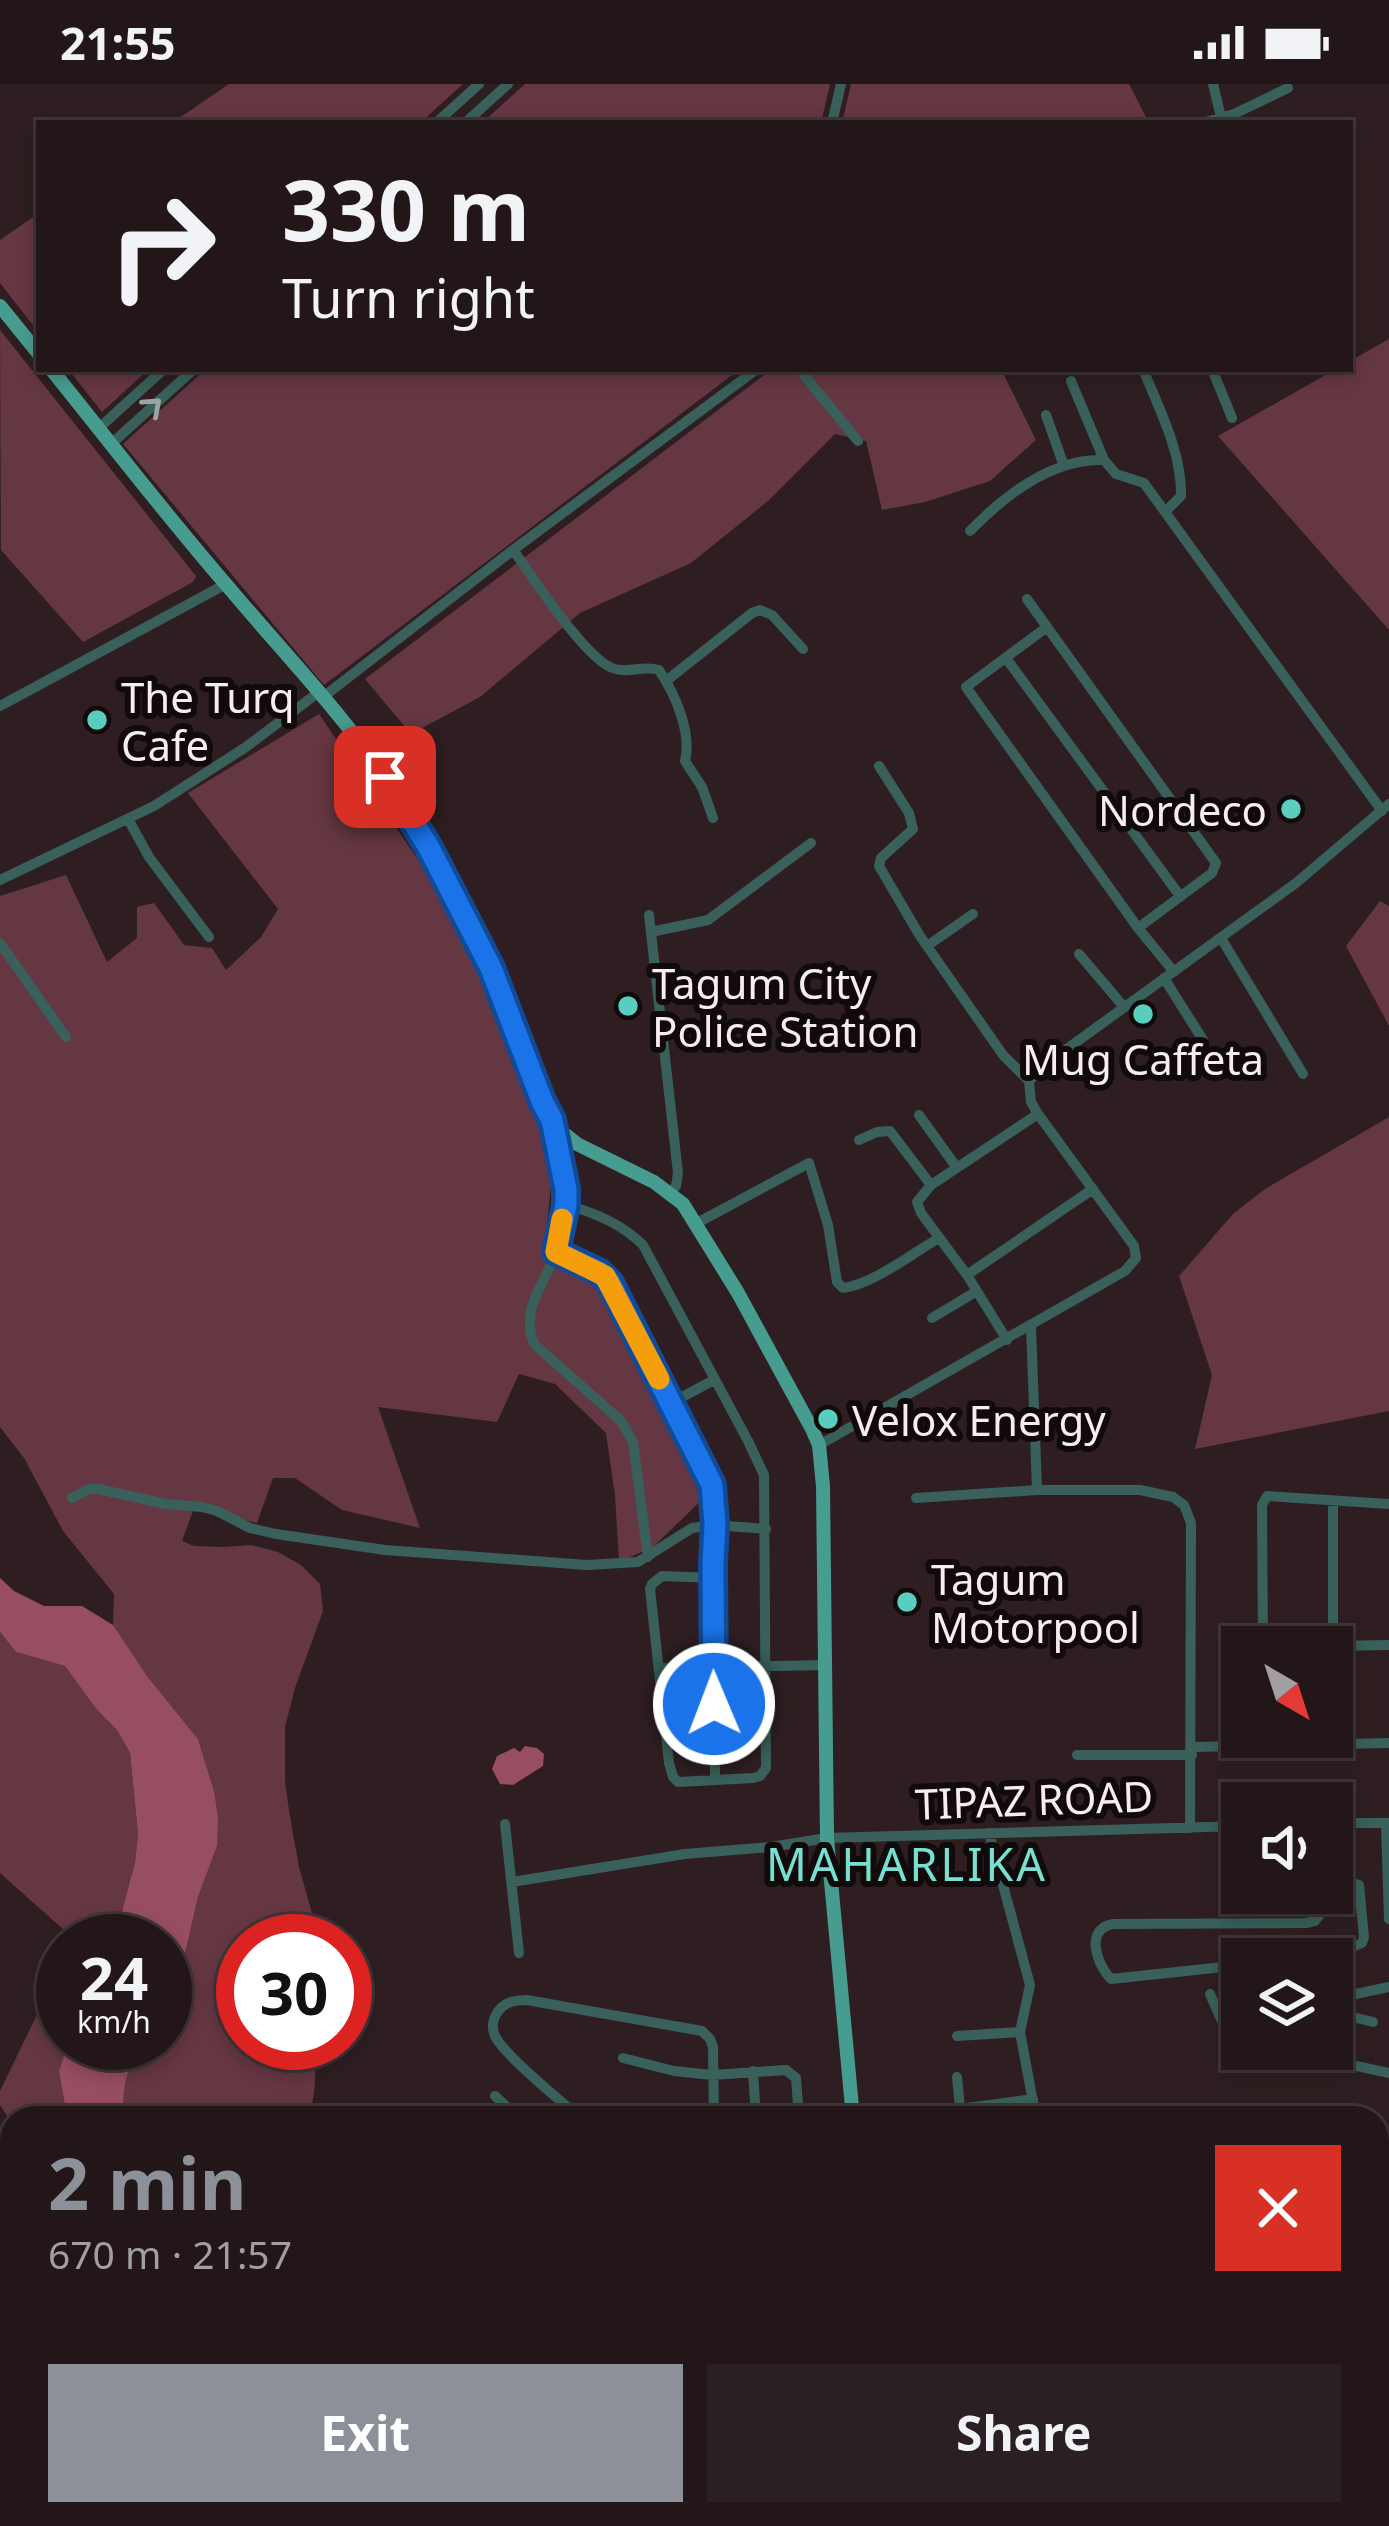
<!DOCTYPE html>
<html lang="en">
<head>
<meta charset="utf-8">
<style>
	body { margin:0; font-family:"Noto Sans",sans-serif; background:#2a1f22; color:#f1f3f6; height:100vh; display:flex; flex-direction:column; font-size:45px; white-space:nowrap }
	* { box-sizing:border-box; margin:0 }
	p { font-size:39px; color:#a29fa2 }
	.icon { flex:none; width:66px; height:66px; fill:none; stroke:currentColor; stroke-width:2; stroke-linecap:round; stroke-linejoin:round }
	.map { position:relative; flex:1; overflow:hidden }
	.panel { position:absolute; left:0px; top:2022px; width:1389px; height:420px; display:flex; flex-direction:column; background:#221619; border-radius:36px 36px 0 0; box-shadow:0 6px 18px #0003,0 0 0 3px #3f3538 }
	.panel>* { flex:none }
	.top-card { position:absolute; left:36px; top:36px; width:1317px; height:252px; border-radius:0px; box-shadow:0 6px 18px #0003,0 0 0 3px #3f3538; background:#221619; color:#f1f3f6; overflow:hidden }
	.needle { width:78px; rotate:141deg }
	.controls { position:absolute; left:1221px; top:1542px; display:grid; gap:24px }
	.controls a { display:grid; place-items:center; width:132px; height:132px; border-radius:0px; background:#221619; box-shadow:0 6px 18px #0003,0 0 0 3px #3f3538; font-size:60px }
	.speed { position:absolute; left:36px; top:1830px; display:flex; gap:24px; font-size:60px; font-weight:700; text-align:center }
	.speed>* { display:grid; place-content:center; width:156px; height:156px; border-radius:50%; background:#221619; box-shadow:0 6px 18px #0003,0 0 0 3px #3f3538; line-height:1 }
	.speed small { font-size:30px; font-weight:400 }
	.speed .limit { border:18px solid #d22; background:#fff; color:#111 }
	.pin { position:absolute; display:grid; place-items:center; width:102px; height:102px; color:#fff; margin:-51px; border-radius:24px; box-shadow:0 6px 18px #0006 }
	.me { position:absolute; width:132px; margin:-66px; rotate:359deg; stroke-linejoin:round; filter:drop-shadow(0 0 9px #0008) }
	.turn { display:flex; align-items:center; gap:42px; height:252px; padding:0 48px; font-size:54px }
	.turn .icon { width:156px; height:156px; stroke-width:2.5 }
	.turn b { display:block; font-size:84px; line-height:102px }
	.round { display:grid; place-items:center; flex:none; width:126px; height:126px; border-radius:0px; background:#2a1f22 }
	.overview { display:flex; align-items:center; justify-content:space-between; height:204px; padding:0 48px }
	h1 { font-size:72px; font-weight:700; line-height:90px; color:#8c9099 }
	.button { display:flex; gap:24px; margin-top:auto; padding:24px 48px }
	.button a { flex:1; height:138px; border-radius:0px; background:#8c9099; color:#fff; font-size:48px; font-weight:700; line-height:138px; text-align:center }
	.button a+a { background:#2a1f22; color:#f1f3f6 }
	.status { display:flex; justify-content:space-between; align-items:center; height:84px; padding:0 60px; background:#221619; direction:ltr }
	.status svg { height:33px; fill:currentColor }
	.map>svg:first-child { display:block }
</style>
</head>
<body>
<div class="status"><b>21:55</b><svg viewBox="0 0 49 12"><path d="M0 12V9h3v3zM5 12V6h3v6zM10 12V3h3v9zM15 12V0h3v12zM26 1h20v11H26zM47 4h2v5h-2z"/></svg></div>
<div class="map">
<svg width="1389" height="2442" viewBox="0 0 1389 2442">
	<rect width="100%" height="100%" fill="#2e1e21"/>
	<path fill="#653742" d="M229,0H463L420,39H172Z
		M525,0H830L821,39H482Z
		M851,0H1129L1149,39H842Z
		M39,129V249L0,199V156Z
		M0,246L196,492L193,498L83,558L1,466Z
		M1389,255V546L1218,352L1336,285H1350V277Z
		M68,285H149L102,328Z
		M206,285H740L324,601L123,360Z
		M772,285H1001L1036,356L990,397L925,418L882,426L866,357L835,350L768,417L691,479L580,529L480,613L411,650L365,595Z
		M319,630L421,780L480,887L526,1002L553,1079L547,1142L554,1173L604,1209L709,1409L653,1463L619,1478L615,1411L606,1349L555,1300L519,1290L497,1338L378,1323L420,1444L342,1426L295,1394H273L257,1439L194,1424L182,1457L194,1462L224,1463L251,1461L278,1468L301,1481L320,1500L323,1527L295,1604L285,1643V1697L289,1727L299,1783L320,1857H243V1959H313C316,1986 317,2008 308,2034H125C120,2007 128,1983 141,1959H165V1914L186,1866L198,1813L217,1762L214,1707L198,1655L147,1592L113,1541L114,1510L63,1447L24,1374L0,1343V812L66,791L107,878L137,854V823L154,819L184,861L212,864L226,886L261,853L278,825L188,709Z
		M1380,817L1389,822V942L1346,862Z
		M1389,1033V1327L1195,1365L1212,1291L1179,1192L1234,1129L1265,1105Z
		M0,1548L16,1568L65,1582L97,1626L117,1646L130,1669L138,1750L135,1778L121,1831L110,1857H73V1854L0,1789Z
		M63,1877V1959H68L59,1987L67,2034H12V2039L0,2021V2007Z"/>
	<path fill="#974e61" d="M0,1494L14,1507L44,1522H82L113,1541L147,1592L198,1655L214,1707L218,1734L217,1762L198,1813L186,1866L165,1914V1857H110L121,1831L135,1778L138,1750L130,1669L117,1646L97,1626L65,1582L16,1568L0,1548Z
		M525,1662L537,1664L544,1670L543,1682L513,1701L500,1700L492,1685L497,1672L514,1664L520,1668Z
		M68,1959H141C128,1983 120,2007 125,2034H67L59,1987Z"/>
	<g fill="none" stroke-linecap="round" stroke-linejoin="round">
		<path stroke="#39605a" stroke-width="10" d="M1213,0L1221,33
			M436,39L479,0
			M465,39L508,0
			M832,39L841,0
			M1202,39L1234,30L1288,4
			M799,285L858,357
			M1143,285C1159,325 1182,368 1181,412L1165,428
			M1212,285L1232,334
			M1071,297L1104,376
			M1046,331L1064,382
			M99,344L164,285
			M111,360L194,285
			M970,447C1005,411 1052,374 1104,376L1116,390L1144,399L1382,727
			M513,466C533,493 583,572 612,584C627,590 643,581 659,586C675,610 692,648 685,677L702,703L713,734
			M1027,515L1216,779L1212,789L1138,844
			M1047,543L966,603L1138,844L1174,888
			M1006,574L1180,812
			M666,597L752,529L760,526L772,531L803,565
			M323,613L513,466L757,285
			M0,622L226,500
			M879,682L909,729L913,745L881,774L879,782L920,852L1003,971L1029,997
			M128,735L149,773L209,853
			M0,796L154,722L246,663L319,608
			M649,831L678,1089L676,1102L671,1108
			M651,848L708,836L811,759
			M1221,854L1303,990
			M0,859L66,953
			M927,862L973,830
			M1079,870L1124,923
			M1164,894L1203,956
			M919,1031L957,1084
			M552,1038C557,1064 571,1097 566,1123C563,1138 560,1156 555,1170C544,1203 520,1223 534,1260L621,1337L633,1358L648,1473
			M859,1056L877,1048L890,1047L931,1101
			M566,1121C593,1128 623,1141 643,1161L748,1357L764,1391L766,1684L760,1692L753,1694L678,1698L673,1693L669,1679L650,1505L652,1500L662,1492L713,1494
			M697,1139L809,1079L828,1141L837,1198L843,1204C872,1201 913,1169 939,1154
			M967,1191L1093,1105
			M932,1234L977,1207
			M1031,1243L1037,1406
			M1007,1256L967,1191L921,1129L917,1118L931,1101L1038,1030
			M671,1319L714,1296
			M819,1361L1125,1187L1136,1174L1134,1162L1038,1030L1031,1018L1029,997L1046,980L1296,799L1389,720
			M72,1414L89,1405H98L166,1420L202,1423L217,1427L250,1444L276,1450L385,1466L587,1481L638,1478L692,1444L715,1441L712,1401L708,1390L609,1199L599,1188L556,1168
			M916,1414L1037,1406H1140L1173,1413L1184,1421L1191,1439L1190,1744
			M1333,1417V1659
			M1334,1562L1389,1561
			M1263,1563L1262,1421L1267,1412L1389,1420
			M659,1584L826,1581
			M1192,1663L1389,1659
			M1077,1671H1192
			M715,1696L713,1479L715,1441L766,1445
			M1332,1739H1389
			M1339,1739V1795
			M1386,1739L1389,1835
			M505,1740L519,1869
			M989,1749L1030,1901L1020,1948L1036,2034
			M512,1798L685,1770L771,1763L827,1754L1242,1742
			M1285,1875L1345,1866L1362,1859L1364,1853L1359,1801L1339,1795L1332,1796
			M1242,1881L1111,1895C1097,1881 1084,1845 1113,1840L1306,1839L1315,1837L1319,1832L1318,1809
			M1210,1910L1221,1935
			M1332,1915L1389,1903
			M1332,1928L1373,1938
			M1242,1931L1221,1935L1230,1951L1242,1957
			M957,1952L1020,1948
			M1280,1965L1389,1989
			M623,1974L674,1987L712,1991L786,1986L796,1994L799,2034
			M753,1987L756,2034
			M957,1993L961,2034
			M495,2012L519,2034
			M960,2025L1033,2015
			M296,2034H305
			M580,2034C561,2017 505,1972 495,1952C491,1943 493,1933 500,1925C508,1917 517,1916 527,1916L702,1947L710,1955L713,1963L714,2034"/>
		<path stroke="#479c90" stroke-width="14" d="M0,222L39,270
			M51,285C110,358 168,434 230,505C283,568 341,628 387,696C453,796 501,904 542,1017L562,1048L577,1060L654,1098L683,1120L738,1209L812,1345L819,1361L823,1402L827,1754L853,2034
			M927,2430L931,2442"/>
	</g>
	<defs><path id="oneway-chevron" d="M-2-3.5L2.5 0L-2 3.5" fill="none" stroke-width="1.6" stroke-linecap="round" stroke-linejoin="round" transform="scale(3)"/></defs>
	<use stroke="#98a6a4" href="#oneway-chevron" transform="translate(153 322) rotate(-42)"/>
	<g fill="none" stroke-linecap="round" stroke-linejoin="round">
		<defs>
			<path id="route" d="M385,693L428,762L491,884L542,1017L552,1036L566,1105V1121L556,1168L599,1188L610,1199L712,1401L715,1441L713,1479L714,1620"/>
		</defs>
		<use href="#route" stroke="#114b97" stroke-width="30"/>
		<use href="#route" stroke="#1a73e8" stroke-width="21"/>
		<path stroke="#f59e0b" stroke-width="21" d="M562,1135L556,1168L605,1192L659,1295"/>
	</g>
	<g fill="#59cebe" stroke="#110a0b" stroke-width="4.5">
		<circle cx="97" cy="636" r="12"/>
		<circle cx="1291" cy="725" r="12"/>
		<circle cx="628" cy="922" r="12"/>
		<circle cx="1143" cy="930" r="12"/>
		<circle cx="828" cy="1335" r="12"/>
		<circle cx="907" cy="1518" r="12"/>
	</g>
	<g text-anchor="middle" dominant-baseline="central" stroke-width="12" stroke-linejoin="round" paint-order="stroke">
		<g font-size="42" fill="#f8ecee" stroke="#110a0b" text-anchor="start">
			<text x="121" y="612">The Turq<tspan x="121" dy="48">Cafe</tspan></text>
			<text x="1267" y="725" text-anchor="end">Nordeco</text>
			<text x="652" y="898">Tagum City<tspan x="652" dy="48">Police Station</tspan></text>
			<text x="1143" y="974" text-anchor="middle">Mug Caffeta</text>
			<text x="852" y="1335">Velox Energy</text>
			<text x="931" y="1494">Tagum<tspan x="931" dy="48">Motorpool</tspan></text>
		</g>
		<g font-size="42" fill="#f8ecee" stroke="#110a0b">
			<text transform="translate(1034 1715) rotate(-2)">TIPAZ ROAD</text>
		</g>
		<g font-size="45" letter-spacing="3" fill="#78e0d1" stroke="#110a0b">
			<text x="907" y="1779">MAHARLIKA</text>
		</g>
	</g>
</svg>
<div class="controls">
<a><svg class="needle" viewBox="-14 -14 28 28"><path d="M0-13l5 13h-10z" fill="#e53935"/><path d="M0 13l5-13h-10z" fill="#a29fa2"/></svg></a>
<a><svg class="icon" aria-label="sound" viewBox="0 0 24 24"><path d="M4 9h4l5-4v14l-5-4H4zM17 9q2 3 0 6"/></svg></a>
<a><svg class="icon" aria-label="layers" viewBox="0 0 24 24"><path d="M12 4l9 5-9 5-9-5zM3 14l9 5 9-5"/></svg></a>
</div>
<div class="speed"><div>24<small>km/h</small></div><div class="limit">30</div></div>
<div class="pin" style="left:385px;top:693px;background:#d93025"><svg class="icon" aria-label="arrive" viewBox="0 0 24 24"><path d="M6 21V4h12l-3 4 3 4H6"/></svg></div>
<svg class="me" style="left:714px;top:1620px" viewBox="-20 -20 40 40"><circle r="17" fill="#1a73e8" stroke="#fff" stroke-width="3"/><path d="M0-11L8 9 0 5-8 9z" fill="#fff"/></svg>
<div class="top-card">
<div class="turn"><svg class="icon" aria-label="right" viewBox="0 0 24 24"><path d="M7 20v-9h11M14 6l5 5-5 5"/></svg><div><b>330 m</b>Turn right</div></div>
</div>
<section class="panel">
<div class="overview"><div><h1>2 min</h1><p>670 m · 21:57</p></div><a class="round" style="background:#d93025;color:#fff"><svg class="icon" aria-label="close" viewBox="0 0 24 24"><path d="M6 6l12 12M18 6L6 18"/></svg></a></div>
<div class="button"><a>Exit</a><a>Share</a></div>
</section>
</div>
</body>
</html>
